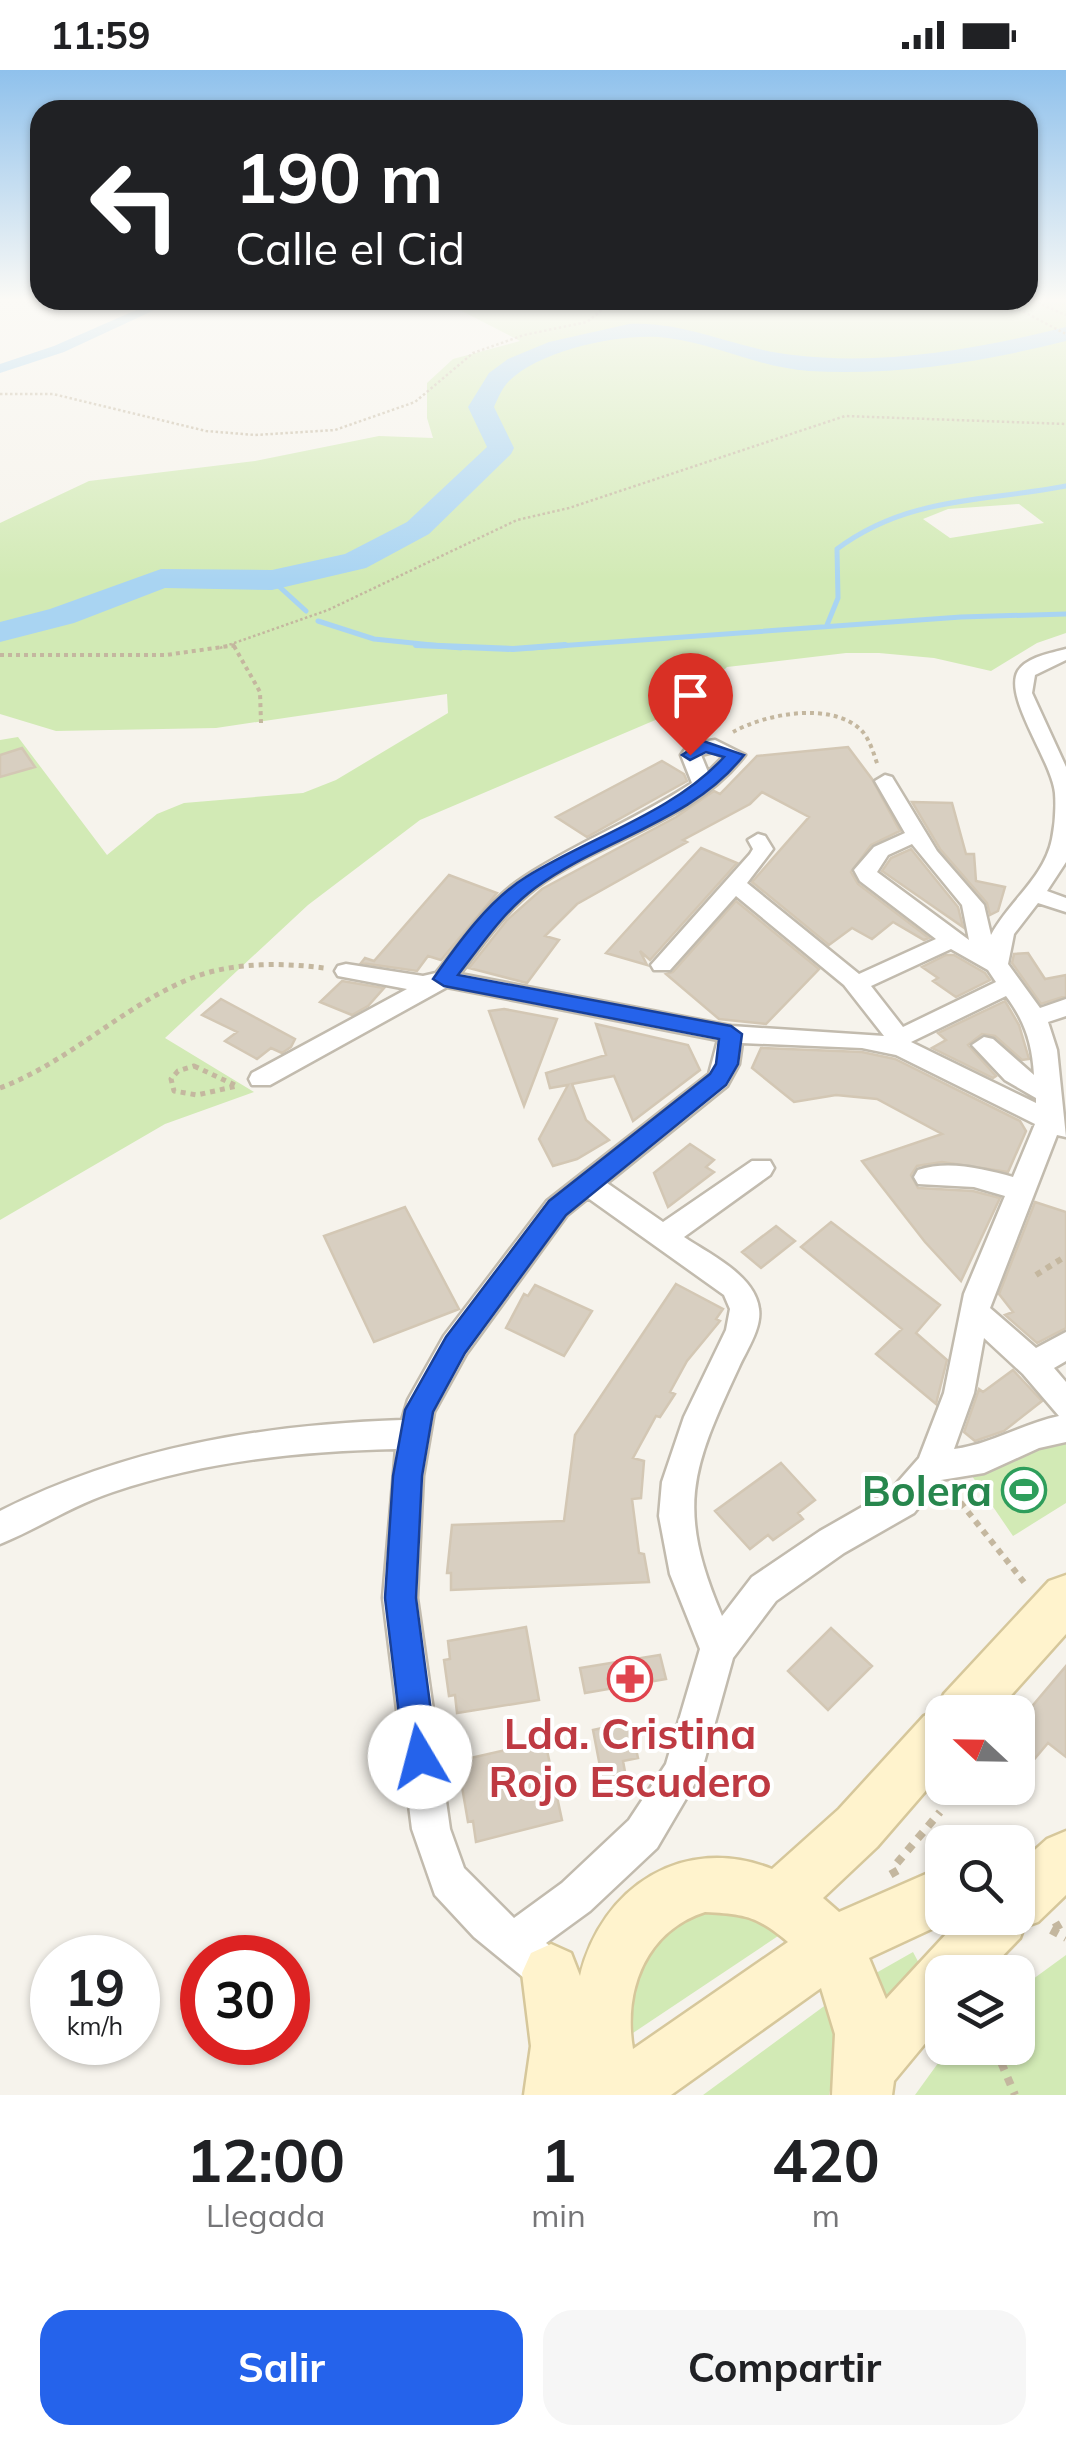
<!DOCTYPE html>
<html lang="es">
<head>
<meta charset="utf-8">
<style>
	body { margin:0; font-family:Mulish,sans-serif; background:#f6f6f6; color:#202124; height:100vh; display:flex; flex-direction:column; font-size:38px; white-space:nowrap }
	* { box-sizing:border-box; margin:0 }
	p { font-size:32px; color:#757577 }
	.icon { flex:none; width:55px; height:55px; fill:none; stroke:currentColor; stroke-width:2; stroke-linecap:round; stroke-linejoin:round }
	.map { position:relative; height:2025px; overflow:hidden }
	.panel { display:flex; flex-direction:column; background:#fff; flex:1 }
	.panel>* { flex:none }
	.hud { position:absolute; left:30px; top:30px; width:1008px; height:210px; border-radius:30px; box-shadow:0 2px 8px #0004; background:#202124; color:#fff; overflow:hidden }
	.needle { width:65px; rotate:292deg }
	.tools { position:absolute; left:925px; top:1625px; display:grid; gap:20px }
	.tools a { display:grid; place-items:center; width:110px; height:110px; border-radius:20px; background:#fff; box-shadow:0 2px 8px #0004; font-size:50px }
	.speed { position:absolute; left:30px; top:1865px; display:flex; gap:20px; font-size:50px; font-weight:700; text-align:center }
	.speed>* { display:grid; place-content:center; width:130px; height:130px; border-radius:50%; background:#fff; box-shadow:0 2px 8px #0004; line-height:1 }
	.speed small { font-size:25px; font-weight:400 }
	.speed .limit { border:15px solid #d22; background:#fff; color:#111 }
	.pin { position:absolute; display:grid; place-items:center; width:85px; height:85px; color:#fff; margin:-102px -42px; border-radius:50% 50% 50% 0; rotate:-45deg; box-shadow:0 0 10px #0007 }
	.pin .icon { rotate:45deg }
	.me { position:absolute; width:110px; margin:-55px; rotate:352deg; stroke-linejoin:round; filter:drop-shadow(0 0 8px #0008) }
	.turn { display:flex; align-items:center; gap:35px; height:210px; padding:0 40px; font-size:45px }
	.turn .icon { width:130px; height:130px; stroke-width:2.5 }
	.turn b { display:block; font-size:70px; line-height:85px }
	.eta { display:flex; justify-content:space-evenly; align-items:center; height:170px; text-align:center }
	.eta b { font-size:60px; font-weight:700; line-height:70px }
	.cta { display:flex; gap:20px; margin-top:auto; padding:20px 40px }
	.cta a { flex:1; height:115px; border-radius:30px; background:#2563eb; color:#fff; font-size:40px; font-weight:700; line-height:115px; text-align:center }
	.cta a+a { background:#f6f6f6; color:#202124 }
	.status { display:flex; justify-content:space-between; align-items:center; height:70px; padding:0 50px; background:#fff; direction:ltr }
	.status svg { height:28px; fill:currentColor }
	.map>svg:first-child { display:block }
</style>
</head>
<body>
<div class="status"><b>11:59</b><svg viewBox="0 0 49 12"><path d="M0 12V9h3v3zM5 12V6h3v6zM10 12V3h3v9zM15 12V0h3v12zM26 1h20v11H26zM47 4h2v5h-2z"/></svg></div>
<div class="map">
<svg width="1066" height="2025" viewBox="0 0 1066 2025">
	<rect width="100%" height="100%" fill="#f6f3ec"/>
	<path fill="#d2eab5" fill-rule="evenodd" d="M1028,227H1066V563L1037,573L991,601L934,588L879,583H846L727,597L686,637L420,750L308,835L165,968L254,1022L165,1054L0,1150V670L18,667L107,785L157,744L184,733L303,723L336,710L448,643L447,624L216,658L56,661L0,644V453L89,411L255,391L379,366L433,368L427,348V313L453,289L520,271L452,236L472,231L1028,230ZM1019,434L1044,453L950,468L923,449L948,439Z
		M1066,1369V1433L1013,1466L972,1406L1053,1371Z
		M719,1835L787,1860L624,1969L626,1916L663,1855Z
		M913,1882L922,1899L882,1939L869,1907Z
		M1066,1885V2025H915L949,1978H1018V1920Z
		M827,1934L841,1968L829,2025H703Z"/>
	<g fill="none" stroke-linecap="round" stroke-linejoin="round">
		<path stroke="#a9d4f2" stroke-width="5" d="M272,510L306,541
			M318,551L374,569L461,578
			M827,555L838,528L837,479C908,426 983,432 1066,416
			M530,578L961,547L1066,544"/>
		<path stroke="#a9d4f2" stroke-width="6" d="M416,575L513,579L565,575"/>
		<path fill="#a9d4f2" fill-rule="evenodd" d="M159,230H176L64,282L0,303V294L54,276Z"/>
		<path fill="#a9d4f2" fill-rule="evenodd" d="M629,254C687,251 736,279 793,285C883,296 979,279 1066,257V271C983,292 895,306 809,301C760,298 716,274 668,268C624,262 542,279 509,311C502,318 498,328 494,337L514,378L511,384L429,464L366,498L272,520L165,518L74,553L0,572V552L50,539L161,499L272,500L345,484L407,452L487,377L468,337L489,303L508,289L549,272Z"/>
	</g>
	<path fill="#d8cfc1" stroke="#d3c7b4" stroke-width="2.5" d="M848,677L872,709L900,761L871,775L851,802L858,814L929,868L924,870L893,852L872,869L852,858L829,875L752,812L809,747L762,722L750,734L683,770L687,772L577,834L545,866L559,870L527,913L469,898L507,850L542,819L676,747L714,721L720,724L757,686Z
		M22,678L35,697L0,707V685Z
		M662,691L684,704L687,711L587,767L556,747Z
		M912,732L952,733L966,784H974L976,811L1005,817L998,841L990,845L987,833L940,779Z
		M701,778L737,793L650,890L640,881L647,895L606,883Z
		M911,779L958,837L963,857L882,801L891,788Z
		M449,805L497,823L441,890L428,886L417,901L361,893L365,888L374,891Z
		M736,831L819,899L766,954L719,949L666,904L673,902Z
		M1028,883L1045,909L1066,905V926L1041,934L1012,893L1014,884Z
		M946,885H954L985,903L990,910L956,927L933,911L938,908L922,897Z
		M342,911L384,918L368,936L352,945L320,932Z
		M221,929L295,969L291,977L282,983L271,978L257,989L225,971L237,962L202,945Z
		M1005,931L1019,955L1029,989L1022,990L995,966L982,964L968,975L996,1006L993,1008L932,978L946,970L938,963Z
		M504,939L557,949L524,1036L489,941Z
		M596,954L688,975L700,1000L633,1051L614,1006L572,1014L586,1050L609,1070L577,1089L553,1096L539,1069L568,1015L550,1018L546,1003L606,985Z
		M761,978L862,982L895,989L1020,1051L1026,1061L1008,1102L942,1092L917,1096L911,1105L918,1118L973,1121L1000,1128L961,1211L925,1172L862,1091L942,1064L877,1029L836,1025L794,1032L752,998Z
		M690,1074L714,1090L706,1097L714,1102L668,1137L654,1103Z
		M1035,1132L1066,1142V1258L1037,1273L1005,1245L1013,1242L999,1224Z
		M405,1137L459,1239L374,1272L324,1166Z
		M831,1152L940,1235L916,1263L947,1290L936,1334L876,1284L902,1259L801,1177Z
		M776,1156L795,1171L761,1198L742,1182Z
		M676,1214L723,1239L716,1249L720,1251L687,1291L670,1322L675,1324L660,1347L656,1346L633,1388L644,1391L641,1428L632,1429L639,1483L644,1484L649,1512L451,1520V1503H447L452,1455L564,1451L575,1365Z
		M535,1215L592,1241L564,1286L506,1258L524,1224L528,1226Z
		M1013,1300L1042,1331L1004,1361L975,1371L964,1362L979,1319L983,1322Z
		M781,1393L815,1430L798,1443L803,1449L773,1470L768,1465L750,1479L715,1441Z
		M526,1557L539,1630L457,1643L455,1625L449,1626L444,1590L450,1589L448,1571Z
		M831,1558L872,1596L828,1640L788,1601Z
		M660,1585L666,1609L585,1623L580,1598Z
		M1066,1596V1687L1048,1673L1032,1692L1018,1678V1653Z
		M630,1652L638,1688L623,1691L626,1707L603,1712L593,1660Z
		M545,1671L562,1750L476,1772L473,1751L468,1752L461,1711L466,1709L462,1690Z"/>
	<g fill="none" stroke-linecap="round" stroke-linejoin="round">
		<defs>
			<path id="street" d="M1066,579V590L1035,605L1032,623L1066,697V792L1047,821L1066,828V842L1038,833L1014,864L1008,894L1040,938L1066,929V946L1048,952L1057,980L1066,1067L1057,1065L990,1238L1036,1278L1066,1262V1291L1054,1298L1066,1312V1372L1039,1378L984,1403L941,1410L914,1443L844,1483L776,1531L733,1588L701,1703L657,1778L590,1841L546,1873L570,1891L576,1906L570,1921L555,1927L540,1921L474,1867L435,1825L412,1759L383,1528L396,1379C301,1381 204,1391 113,1422C73,1435 39,1458 0,1474V1441C127,1377 260,1355 402,1350L408,1330L444,1266L547,1131L709,1004L718,970L447,917L270,1015H252L249,1009L252,1003L407,919L338,906L335,901L338,896L346,894L423,906L436,903C463,870 488,830 524,807C578,772 639,748 692,713L681,685L689,674L715,670L745,685C694,752 602,769 537,817C505,841 483,874 460,904L731,956L884,966L844,915L736,826L670,900H654L651,895L750,784L753,779L748,770L758,764L765,766L773,779L747,813L859,904L936,869L860,811L854,800L874,777L905,763L875,711L885,705L892,707L937,781L984,835L991,865C1009,831 1044,808 1052,769C1055,755 1056,736 1055,723C1052,691 1003,627 1018,601C1027,587 1051,583 1066,579ZM713,682L723,687L708,702L701,685ZM912,774L962,835L969,870L877,802L888,785ZM951,879L988,900L996,912L903,957L871,916ZM1006,926C1025,951 1032,973 1034,1005L993,969L984,967L972,975L1005,1010L1036,1028V1033L911,972ZM742,973L862,978L896,985L1035,1054L1013,1107C983,1099 949,1090 918,1100L914,1107L918,1114L974,1117L1005,1126L964,1224L944,1323L919,1388L890,1421L820,1461L752,1507L722,1546C676,1438 691,1400 739,1297C746,1281 762,1258 759,1239C755,1205 709,1184 684,1167L770,1105L774,1098L770,1091H752L663,1152L607,1113L727,1016L739,994ZM588,1128L724,1225L730,1239L726,1260L684,1347L662,1412L659,1446L670,1504L700,1579L666,1694L629,1750L562,1813L514,1848L464,1798L450,1759L417,1528L423,1406L434,1342L466,1284L567,1145ZM984,1268L1023,1304L1059,1346C1022,1354 991,1374 954,1379L974,1323Z"/>
			<path id="secondary" d="M1066,1505V1564L996,1642H942V1702L877,1777L823,1828L839,1842L942,1797V1848H955L869,1888L886,1929L961,1848H1018V1795L1047,1769L1066,1761V1825L1038,1852L1024,1857L1020,1868L987,1902H942V1953L894,2011L892,2025H832L835,1964L821,1918L671,2025H524L531,1976L522,1903L531,1883L551,1874L571,1883L580,1906C602,1816 684,1764 772,1799L839,1739L924,1646L937,1640L944,1624L1049,1511ZM705,1842C745,1844 757,1846 788,1872L633,1979C623,1920 646,1861 705,1842Z"/>
		</defs>
		<use href="#street" stroke="#c2bbae" stroke-width="5"/>
		<use href="#secondary" stroke="#d6c79b" stroke-width="5"/>
		<path stroke="#c4b79f" stroke-width="2.5" stroke-dasharray="2.5 2.5" stroke-linecap="butt" d="M1028,229L1066,245
			M1001,230L1066,264
			M0,324H53L206,361L255,365L335,360L415,332L473,283L524,265L587,252L614,230
			M220,578L328,540L517,450L569,438L845,346L1066,354"/>
		<path stroke="#c4b79f" stroke-width="4" stroke-dasharray="4 4" stroke-linecap="butt" d="M234,576L260,622L261,653
			M0,585H166L236,575
			M733,662C765,644 831,631 861,660C870,669 874,685 878,696"/>
		<path stroke="#c4b79f" stroke-width="5" stroke-dasharray="5 5" stroke-linecap="butt" d="M194,996L237,1016L197,1025L174,1021L171,1009L178,1001Z
			M0,1018C66,993 117,942 180,913C224,892 277,892 324,898"/>
		<path stroke="#c4b79f" stroke-width="6" stroke-dasharray="6 6" stroke-linecap="butt" d="M1036,1205L1066,1186
			M953,1423L1027,1516"/>
		<path stroke="#c4b79f" stroke-width="8" stroke-dasharray="8 8" stroke-linecap="butt" d="M896,1806L892,1799L940,1742
			M1054,1858L1066,1851
			M1051,1860L1066,1868
			M995,1978L1015,2025"/>
		<use href="#street" fill="#fff" fill-rule="evenodd"/>
		<use href="#secondary" fill="#fff3cd" fill-rule="evenodd"/>
	</g>
	<linearGradient id="sky" x2="0" y2="1"><stop stop-color="#8fc1ec"/><stop offset="0.45" stop-color="#fbfaf6"/><stop offset="1" stop-color="#fbfaf6" stop-opacity="0"/></linearGradient>
	<rect width="1066" height="510" fill="url(#sky)"/>
	<path fill="#2563eb" stroke="#184099" stroke-width="2.5" d="M703,671L744,685C692,752 601,769 535,818C504,841 482,874 458,905L731,956L742,964L738,994L726,1015L566,1145L465,1283L433,1342L422,1406L416,1528L437,1687L432,1699L420,1704L409,1699L404,1687L385,1528L393,1406L405,1340L446,1267L549,1131L710,1004L716,994L719,969L444,916L433,909C458,873 489,830 526,807C590,767 673,743 724,687L706,682L690,690L682,685Z"/>
	<defs>
		<symbol id="stadium-ring" viewBox="-11 -11 22 22"><circle r="9.5" fill="#fff" stroke="#2e9e5b" stroke-width="1.5"/><path d="M0-5a6.5 5 0 1 0 0 10a6.5 5 0 1 0 0-10ZM-3.5-1.8h7v3.6h-7Z" fill="#2e9e5b"/></symbol>
		<symbol id="pharmacy-ring" viewBox="-11 -11 22 22"><circle r="9.5" fill="#fff" stroke="#e0444e" stroke-width="1.5"/><path d="M-2-6h4v4h4v4h-4v4h-4v-4h-4v-4h4Z" fill="#e0444e"/></symbol>
	</defs>
	<g fill-rule="evenodd">
		<use href="#stadium-ring" x="999" y="1395" width="50" height="50"/>
		<use href="#pharmacy-ring" x="605" y="1584" width="50" height="50"/>
	</g>
	<g text-anchor="middle" dominant-baseline="central" stroke-width="8" stroke-linejoin="round" paint-order="stroke">
		<g font-size="42" font-weight="bold" fill="#27864d" stroke="#fff" text-anchor="end">
			<text x="992" y="1420">Bolera</text>
		</g>
		<g font-size="42" font-weight="bold" fill="#be3a42" stroke="#fff">
			<text x="630" y="1663">Lda. Cristina<tspan x="630" dy="48">Rojo Escudero</tspan></text>
		</g>
	</g>
</svg>
<div class="tools">
<a><svg class="needle" viewBox="-14 -14 28 28"><path d="M0-13l5 13h-10z" fill="#e53935"/><path d="M0 13l5-13h-10z" fill="#757577"/></svg></a>
<a><svg class="icon" aria-label="search" viewBox="0 0 24 24"><circle cx="10" cy="10" r="6"/><path d="M15 15l6 6"/></svg></a>
<a><svg class="icon" aria-label="layers" viewBox="0 0 24 24"><path d="M12 4l9 5-9 5-9-5zM3 14l9 5 9-5"/></svg></a>
</div>
<div class="speed"><div>19<small>km/h</small></div><div class="limit">30</div></div>
<div class="pin" style="left:690px;top:685px;background:#d93025"><svg class="icon" aria-label="arrive" viewBox="0 0 24 24"><path d="M6 21V4h12l-3 4 3 4H6"/></svg></div>
<svg class="me" style="left:420px;top:1687px" viewBox="-20 -20 40 40"><circle r="19" fill="#fff"/><path d="M0-13L10 11 0 6-10 11z" fill="#2563eb"/></svg>
<div class="hud">
<div class="turn"><svg class="icon" aria-label="left" viewBox="0 0 24 24"><path d="M17 20v-9H6M10 6l-5 5 5 5"/></svg><div><b>190 m</b>Calle el Cid</div></div>
</div>
</div>
<section class="panel">
<div class="eta">
<div><b>12:00</b><p>Llegada</p></div>
<div><b>1</b><p>min</p></div>
<div><b>420</b><p>m</p></div>
</div>
<div class="cta"><a>Salir</a><a>Compartir</a></div>
</section>
</body>
</html>
